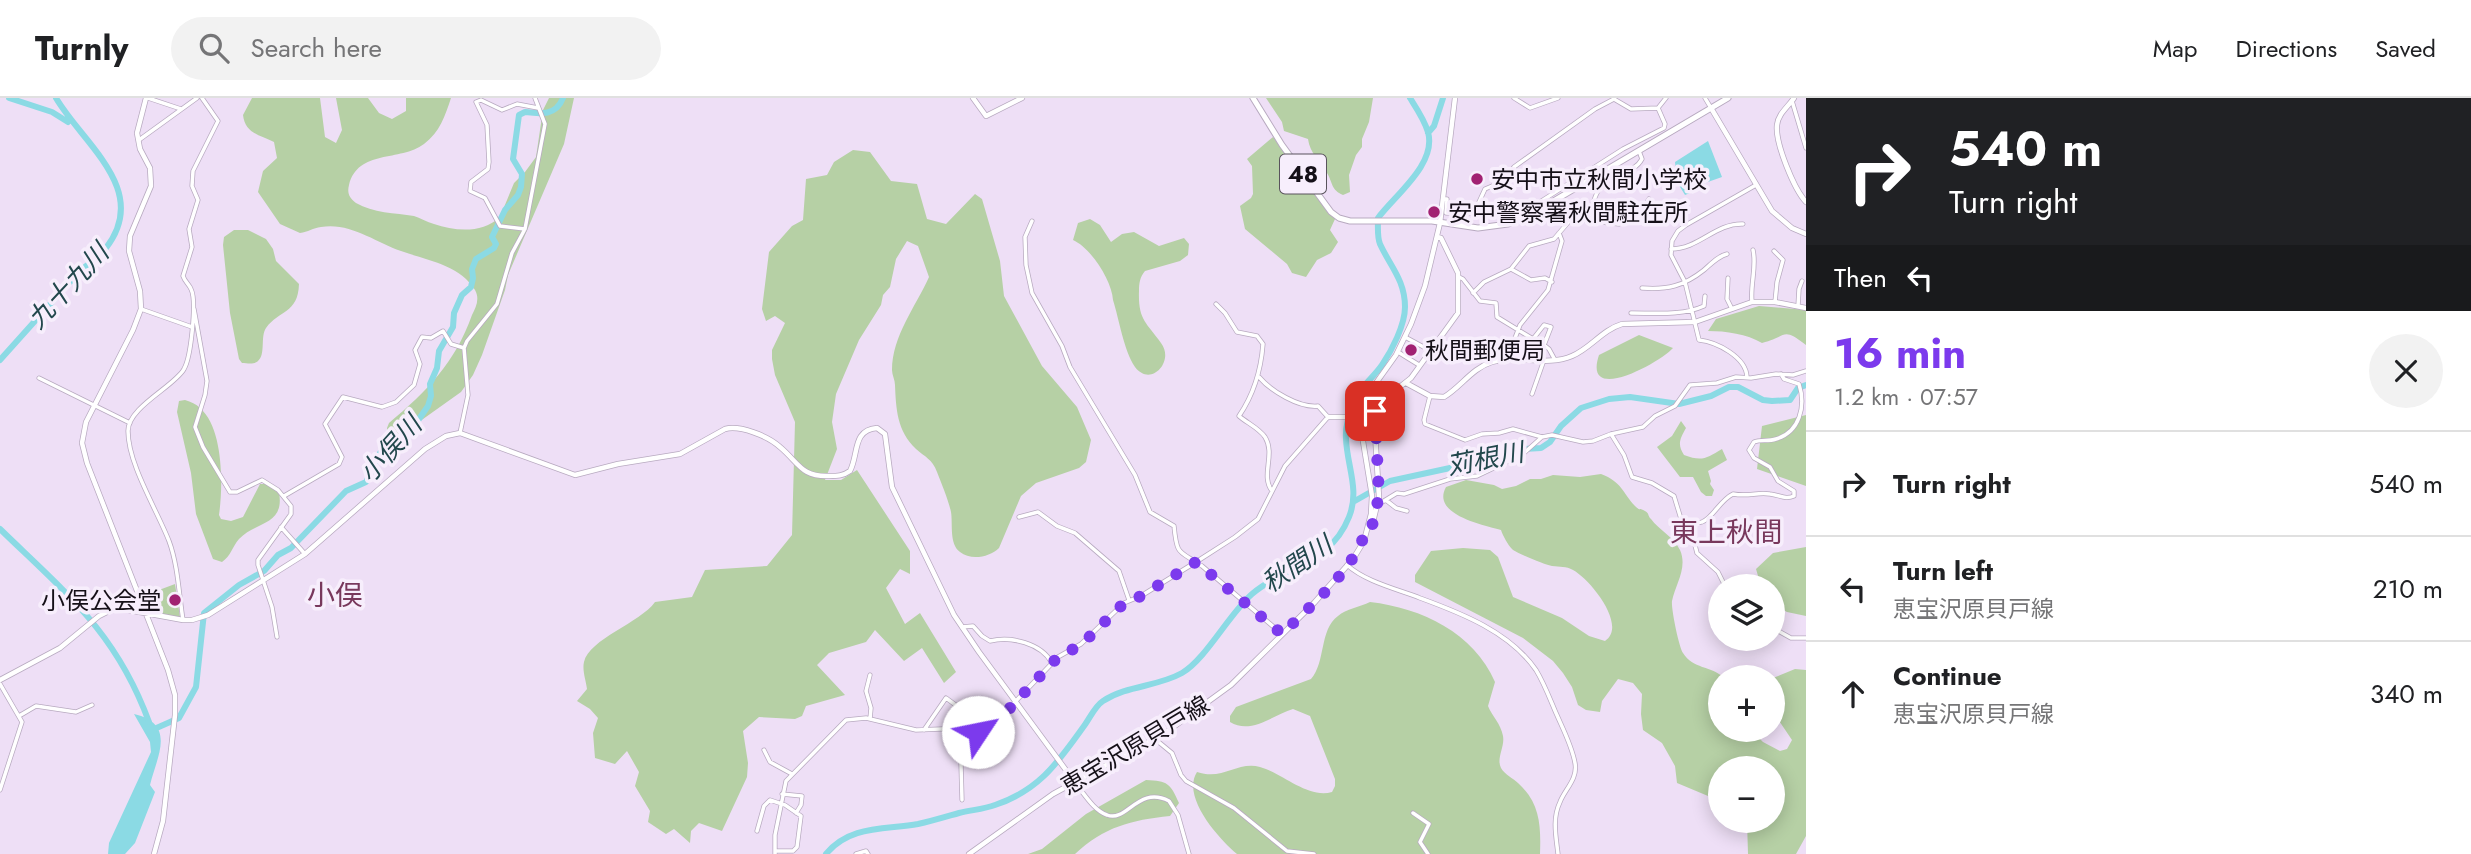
<!DOCTYPE html>
<html lang="en">
<head>
<meta charset="utf-8">
<style>
	body { margin:0; font-family:Jost,"Noto Sans JP",sans-serif; background:#f2f2f2; color:#202124; height:100vh; display:flex; flex-direction:column; font-size:26px; white-space:nowrap }
	* { box-sizing:border-box; margin:0 }
	p { font-size:23px; color:#757577 }
	.icon { flex:none; width:38px; height:38px; fill:none; stroke:currentColor; stroke-width:2; stroke-linecap:round; stroke-linejoin:round }
	.map { position:relative; flex:1; overflow:hidden }
	.drawer { display:flex; flex-direction:column; background:#fff; width:665px }
	.drawer>* { flex:none }
	.banner { background:#202124; color:#fff; overflow:hidden }
	.tools { position:absolute; left:1708px; top:476px; display:grid; gap:14px }
	.tools a { display:grid; place-items:center; width:77px; height:77px; border-radius:50%; background:#fff; box-shadow:0 4px 18px #0003; font-size:35px }
	.pin { position:absolute; display:grid; place-items:center; width:60px; height:60px; color:#fff; margin:-30px; border-radius:14px; box-shadow:0 4px 10px #0006 }
	.me { position:absolute; width:77px; margin:-38px; rotate:56deg; stroke-linejoin:round; filter:drop-shadow(0 0 5px #0008) }
	.turn { display:flex; align-items:center; gap:24px; height:147px; padding:0 28px; font-size:32px }
	.turn .icon { width:91px; height:91px; stroke-width:2.5 }
	.turn b { display:block; font-size:49px; line-height:60px }
	.then { display:flex; align-items:center; height:66px; padding:0 28px; background:#0003; gap:14px; font-size:26px }
	.round { display:grid; place-items:center; flex:none; width:74px; height:74px; border-radius:37px; background:#f2f2f2 }
	.summary { display:flex; align-items:center; justify-content:space-between; height:119px; padding:0 28px }
	h1 { font-size:42px; font-weight:700; line-height:52px; color:#7c3aed }
	ul { padding:0; list-style:none }
	li { display:flex; align-items:center; gap:21px; height:105px; padding:0 28px; border-top:2px solid #e0e0e0 }
	li div { flex:1 }
	li b { display:block; font-size:26px }
	li em { font-style:normal }
	header { display:flex; align-items:center; gap:42px; box-sizing:border-box; height:98px; padding:0 35px; background:#fff; border-bottom:2px solid #e0e0e0 }
	header strong { font-size:33px }
	nav { display:flex; gap:38px; margin-inline-start:auto; font-size:24px }
	.search { width:490px; height:63px; background:#f2f2f2; display:flex; align-items:center; gap:18px; box-sizing:border-box; padding:0 24px; border-radius:38px; color:#757577; font-size:26px }
	main { display:flex; flex:1; min-height:0 }
	.map>svg:first-child { display:block }
</style>
</head>
<body>
<header>
<strong>Turnly</strong>
<div class="search"><svg class="icon" aria-label="search" viewBox="0 0 24 24"><circle cx="10" cy="10" r="6"/><path d="M15 15l6 6"/></svg>Search here</div>
<nav><a>Map</a><a>Directions</a><a>Saved</a></nav>
</header>
<main>
<div class="map">
<svg width="1806" height="756" viewBox="0 0 1806 756">
	<rect width="100%" height="100%" fill="#eedff6"/>
	<path fill="#b6d0a5" d="M252,0H320L325,39L336,45L342,32L336,0H368L379,15L392,21L406,13V0H451C445,18 440,34 424,46C400,64 358,51 349,87C347,95 349,100 356,105C373,115 395,115 414,118C420,120 427,124 434,126C455,133 482,136 500,119L514,85L525,74L536,59L543,12L549,0H574L564,46L508,177L505,192L482,257L473,277L461,294L395,341L388,338L387,330L389,325C427,293 455,265 472,217C476,209 480,201 475,192C460,167 426,162 401,153C375,144 350,124 321,129C313,130 308,134 300,135L280,126L258,94L263,73L277,60L274,44C259,37 245,35 243,17Z
		M1266,0H1373L1369,24L1362,41V49L1356,57L1349,77L1350,94L1343,97C1331,92 1333,85 1327,75C1320,62 1310,56 1308,41L1284,33L1282,24Z
		M1273,39L1335,121L1330,132L1338,144L1331,155L1317,162L1306,179L1292,175L1287,166L1245,131L1240,108L1251,100L1253,96L1252,68L1247,61Z
		M853,52L870,54L891,83L917,86L927,121L946,126L975,96L982,101L1000,163L1004,198L1042,268L1077,309L1091,342L1086,364L1079,370L1036,385L1021,398L999,450C990,459 971,463 960,454C949,446 953,426 951,414C949,404 941,384 937,374C932,361 925,359 916,351C897,333 896,311 895,287C895,282 892,277 892,272C892,238 916,208 929,179L918,148L907,143L896,161L890,189L883,197L881,207L859,242L836,296L832,324L837,351L825,382H841L857,372L910,453V476L900,471L886,490L905,526L920,515L956,574L944,585L922,550L904,563L875,532L866,544L829,555L817,567L845,597L806,608L802,618L795,621L759,619L743,633L748,665L747,679L722,733L699,725L691,733L690,745L674,731L666,736L648,724L650,713L635,688L639,674L627,653L615,666L595,660L593,635L598,620L590,611L577,603L587,591C586,583 582,572 584,564C589,541 640,525 655,504L692,499L705,472L767,468L792,437L795,324L775,277L772,261V252L785,225L775,218L766,223L762,211L769,154L792,128L803,122L806,81L827,77L834,64Z
		M1090,121L1100,127L1111,144L1122,136L1134,134L1159,148L1184,140L1189,146L1188,157L1180,163L1145,173C1140,179 1139,185 1139,193C1138,222 1146,224 1161,245C1175,263 1151,290 1135,269C1124,253 1119,221 1113,202C1112,183 1091,150 1073,142L1078,125Z
		M234,132H248L266,141L273,151L276,163L299,186C298,216 279,212 266,230C260,239 266,256 258,263C254,267 247,265 242,265L239,261L230,215L223,147L224,139Z
		M1759,208L1806,212V247C1781,228 1788,239 1762,245C1747,236 1726,233 1708,233L1716,221Z
		M1639,237L1673,250C1661,264 1582,308 1599,257Z
		M185,302C191,304 196,306 200,310C224,331 223,389 219,417L221,421L231,423L243,419L260,386H270L279,394C285,428 256,423 239,441C232,449 231,458 222,464L213,461L196,416L191,375L177,314L179,303Z
		M1806,317V388L1757,371L1762,328Z
		M1681,323L1686,330C1680,341 1677,346 1684,357C1702,364 1707,360 1722,351L1727,362L1708,373L1711,383L1710,386L1714,392L1712,398H1706L1701,394L1693,379H1680L1657,349L1672,338Z
		M1601,376C1622,384 1622,394 1635,408C1643,415 1636,408 1645,413C1650,416 1647,417 1651,421C1659,432 1673,438 1680,452C1688,470 1675,487 1672,503C1671,511 1679,549 1683,555C1693,571 1711,568 1723,579H1720V632H1751L1763,644L1780,653L1787,651L1792,642L1773,614V580L1795,571L1806,572V738L1796,756H1748L1747,723H1773V670H1720V703L1677,685L1675,668L1662,645L1643,632L1641,616L1642,596L1633,585L1618,581L1602,603L1600,614L1586,612L1578,607L1572,589L1563,575L1553,563L1523,540L1415,484V477L1431,453L1463,450L1490,452L1498,459L1513,499L1562,520L1589,538L1605,543C1628,528 1590,481 1573,472C1566,468 1560,469 1552,468C1546,467 1516,455 1512,451C1508,447 1503,438 1501,432C1482,427 1431,416 1446,389L1466,382L1494,387L1502,391L1516,388L1530,381H1541L1553,377L1580,379Z
		M1806,449V518L1787,514L1773,506V488H1761L1756,471L1773,455Z
		M175,486L180,519L150,514L143,498Z
		M1370,504C1422,510 1474,535 1495,584L1488,608C1492,618 1501,626 1503,638C1505,649 1496,660 1501,670C1505,677 1513,680 1518,685C1540,705 1541,727 1540,756H1237C1219,741 1181,699 1197,674C1223,683 1237,663 1260,669C1282,675 1308,701 1332,694L1335,688V681L1310,618L1293,611C1273,617 1251,637 1230,624V618L1236,609L1311,581C1326,564 1319,532 1338,518C1346,511 1360,509 1370,504Z
		M1146,682C1168,683 1170,685 1179,705L1170,718C1131,722 1104,729 1075,756H1028L1042,751L1086,716Z"/>
	<path fill="#8bdae4" d="M1708,43L1722,79L1705,85V89L1685,97L1677,84L1675,64Z
		M134,616C177,626 157,658 150,687L155,694L135,745L125,756H108L109,745L151,654L150,644Z"/>
	<g fill="none" stroke-linecap="round" stroke-linejoin="round">
		<path stroke="#8bdae4" stroke-width="6" d="M9,0L52,14L68,24
			M1428,35L1434,28L1443,0
			M0,262L78,175C87,166 99,160 106,150C151,92 83,46 56,0
			M1353,404L1390,383L1450,370L1504,352L1541,350L1550,344L1561,328L1581,310L1609,301L1630,299L1679,306L1711,298L1729,289H1738L1763,302L1772,303L1790,302L1798,290L1806,287
			M0,431C66,495 116,534 149,624
			M152,632L179,620L196,589L204,515L239,487L264,473L278,457L291,450L346,393L366,384L380,355L410,334L428,308L431,298L430,286L437,270L439,253L453,229L454,215L462,197L471,189L473,180L472,171L476,161L494,150L496,146L492,139L505,112L518,97L521,89L522,76L513,61L519,17L525,14C541,16 556,18 563,0
			M826,756C850,727 885,732 918,726C932,723 945,719 959,715C971,712 984,711 995,707C1040,692 1058,664 1084,628C1090,620 1095,608 1103,603C1128,587 1157,589 1182,575C1206,561 1229,516 1252,496C1287,466 1330,467 1349,419C1360,392 1347,368 1346,341C1345,328 1349,317 1354,305C1359,290 1373,280 1382,267C1392,252 1405,227 1405,209C1405,182 1390,168 1380,146C1377,139 1378,128 1378,120C1395,97 1437,66 1428,34C1424,21 1417,11 1410,0"/>
		<defs>
			<path id="street" d="M148,0L181,11
				M1514,0L1530,10L1558,0
				M1705,0L1711,10
				M1792,3L1806,50
				M139,42L197,0
				M1443,101H1447L1446,115H1474L1485,91L1504,83L1514,69L1595,11L1614,1L1631,11L1658,10L1666,0
				M1641,113L1655,119
				M1535,114L1532,109L1623,51L1664,30L1665,26L1658,10
				M1588,121C1592,110 1595,93 1604,85C1615,74 1634,76 1642,61L1639,53
				M1032,123L1025,139L1026,167L1032,195L1062,248L1070,269L1135,377L1150,414L1174,428C1177,459 1179,452 1202,468L1282,536
				M525,131L500,128L485,100L470,93L471,84L488,71L489,64L487,27L476,4L481,2L502,12L517,6L538,10
				M1671,151C1699,151 1715,125 1743,126
				M1774,153L1783,162L1777,184L1775,204
				M1511,171L1531,182L1545,180L1552,184
				M1459,179L1463,181L1480,203L1496,205L1497,219L1533,241L1544,227L1551,229L1544,247L1549,251L1555,262
				M1728,180L1727,201L1732,211
				M1642,190C1667,192 1684,188 1704,172C1712,165 1717,159 1727,156
				M1473,195L1484,184L1511,171L1529,148L1554,141L1571,121L1619,126L1632,116L1641,114L1649,101
				M1752,204C1750,186 1757,169 1753,152
				M1216,206L1225,215L1237,234L1257,238L1263,246C1261,272 1254,296 1239,318C1247,325 1259,330 1265,339C1276,357 1260,377 1272,393
				M1798,208L1799,191L1802,183
				M141,211L192,229
				M194,211L207,283L205,297L195,329L203,349L230,394H237L262,382L278,392L291,408V416L258,462V467L272,509L277,539
				M1631,215C1655,215 1682,218 1704,208L1705,198
				M1405,239L1431,253
				M1436,246L1454,249L1465,255L1480,256L1497,263
				M1398,254L1419,267
				M1507,261L1520,227L1548,192L1562,143L1559,135
				M1747,279C1746,259 1717,244 1699,242L1685,184L1671,157L1672,143L1678,133L1686,127L1756,87
				M39,280L130,325
				M1532,296L1544,262
				M1430,298L1424,322L1425,326L1465,342L1482,336L1499,335L1513,331L1542,339L1552,337L1583,344L1593,343L1611,336L1643,329L1655,318L1675,308L1690,287L1717,285L1736,279L1751,280L1776,276L1793,277L1806,273
				M460,335L468,297L464,250L467,243L497,206L512,155L525,131L545,26L535,0
				M1611,336L1624,357L1632,379L1652,385L1674,398L1681,421L1691,432L1697,455L1718,474L1725,488
				M284,398L339,366L342,359L325,326L343,299L382,309L396,304L414,287L420,266L415,252L422,239L431,240L443,233L451,246L464,250
				M1387,403L1396,410L1407,413
				M1379,406L1397,395L1404,396L1450,381L1477,378L1523,356L1542,339
				M1019,419L1038,414L1057,428L1075,435L1119,473L1129,502
				M1684,424C1690,424 1697,426 1702,424C1713,420 1720,402 1733,396C1749,399 1756,394 1770,396C1780,397 1785,402 1794,398V393L1778,383L1770,369L1754,360L1749,352L1754,344C1761,341 1768,344 1776,341C1800,334 1806,308 1799,286L1784,281L1781,276
				M281,429L305,456
				M1347,467C1366,484 1397,491 1420,500C1461,515 1510,534 1536,572C1544,585 1550,601 1556,615C1563,631 1572,648 1575,665C1578,681 1565,691 1560,704C1552,721 1556,738 1558,756
				M183,522C179,497 178,467 169,443C157,412 128,366 128,333C128,309 175,288 184,271C191,259 197,203 191,191C189,186 185,184 183,178L192,149L189,131L198,102L192,88L193,73L218,23L202,0
				M962,529L973,528L982,538L990,543C1011,538 1041,545 1052,565
				M1773,530L1791,540H1806
				M870,577L866,593L871,610L870,621
				M0,586L22,624L0,692
				M19,618L36,608L76,614L92,607
				M924,632L946,600L972,619L978,631L961,666L962,702
				M1155,641L1172,655L1181,677L1186,683L1234,710L1287,753L1314,756
				M764,652L770,664L792,676
				M1075,685C1084,695 1093,712 1107,717C1127,725 1138,687 1169,703L1178,717L1189,756
				M782,696L802,698L801,707L796,715
				M1413,715L1429,726L1420,744L1428,756
				M757,733L764,708L770,702L785,707L801,718L797,749L793,753H776
				M775,756V737L786,683L846,622L866,620L916,632L991,629L1058,559L1081,546L1124,505L1141,498L1196,464L1235,439L1258,421L1285,368L1328,319L1318,308C1299,310 1271,293 1259,279
				M856,756L866,753L868,756"/>
			<path id="secondary" d="M146,0L137,35L140,51L150,70L151,88L130,138L129,153L140,193L141,211L133,232L86,324L82,345L87,365L168,572L175,597V617L163,723L154,756
				M973,0L986,18L1022,0
				M1794,0C1788,9 1778,16 1777,27C1775,45 1794,91 1806,104
				M1711,10L1772,113L1792,130L1806,136
				M1406,285L1430,298L1444,299C1461,289 1472,270 1492,264C1518,256 1547,269 1572,258C1591,250 1602,232 1622,226L1695,224L1752,204H1775L1806,210
				M1328,319H1359
				M1368,429L1372,428L1379,399L1374,319L1376,310L1382,303L1411,280L1458,215V175L1441,140L1437,139
				M0,582L60,550L99,518L111,512L123,511L183,522H192L208,517L305,456L425,351L446,338L460,335L575,377L618,366L680,356L725,331C740,327 768,338 780,349C799,365 801,379 829,378C837,378 843,378 850,373C859,356 852,332 877,330L885,336L892,389L954,517L979,554L1074,683
				M969,756L1053,696L1165,635L1231,587L1314,505L1353,461L1364,443L1371,416L1372,398L1359,319L1366,299L1396,257L1411,226L1425,188L1440,125L1455,0"/>
			<path id="primary" d="M1253,0L1282,47L1331,114L1339,120L1350,123H1432L1478,130L1508,126L1535,114L1728,0"/>
		</defs>
		<use href="#street" stroke="#b8aac0" stroke-width="5"/>
		<use href="#secondary" stroke="#b8aac0" stroke-width="6"/>
		<use href="#primary" stroke="#b8aac0" stroke-width="7"/>
		<use href="#street" stroke="#fff" stroke-width="3.5"/>
		<use href="#secondary" stroke="#fff" stroke-width="4.5"/>
		<use href="#primary" stroke="#fff" stroke-width="5"/>
	</g>
	<g fill="none" stroke-linecap="round" stroke-linejoin="round">
		<path stroke="#7c3aed" stroke-width="12" stroke-dasharray="0 21.6" d="M978,634V631H986L995,626L1058,559L1081,547L1124,505L1141,498L1196,464L1282,536C1313,505 1355,472 1367,429L1372,428L1379,398L1375,313"/>
	</g>
	<g fill="#a12172" stroke="#f7eefc" stroke-width="2.5">
		<circle cx="1477" cy="81" r="7"/>
		<circle cx="1434" cy="114" r="7"/>
		<circle cx="1411" cy="252" r="7"/>
		<circle cx="175" cy="502" r="7"/>
	</g>
	<g text-anchor="middle" dominant-baseline="central" stroke-width="7" stroke-linejoin="round" paint-order="stroke">
		<rect fill="#f7eefc" stroke="#59535c" stroke-width="2" x="1280" y="56.5" width="46" height="39" rx="5"/>
		<g font-size="23" font-weight="bold" fill="#151018">
			<text x="1303" y="76">48</text>
		</g>
		<g font-size="24" fill="#151018" stroke="#f7eefc" text-anchor="start">
			<text x="1491" y="81">安中市立秋間小学校</text>
			<text x="1448" y="114">安中警察署秋間駐在所</text>
			<text x="1425" y="252">秋間郵便局</text>
			<text x="161" y="502" text-anchor="end">小俣公会堂</text>
		</g>
		<g font-size="24" fill="#151018" stroke="#f7eefc">
			<text transform="translate(1135 647) rotate(-31)">恵宝沢原貝戸線</text>
		</g>
		<g font-size="26" font-style="italic" fill="#22474c" stroke="#f7eefc">
			<text transform="translate(68 188) rotate(-47)">九十九川</text>
			<text transform="translate(390 351) rotate(-48)">小俣川</text>
			<text transform="translate(1485 361) rotate(-11)">苅根川</text>
			<text transform="translate(1297 466) rotate(-34)">秋間川</text>
		</g>
		<g font-size="28" fill="#78385c" stroke="#f7eefc">
			<text x="1726" y="434">東上秋間</text>
			<text x="335" y="497">小俣</text>
		</g>
	</g>
</svg>
<div class="tools">
<a><svg class="icon" aria-label="layers" viewBox="0 0 24 24"><path d="M12 4l9 5-9 5-9-5zM3 14l9 5 9-5"/></svg></a>
<a>+</a>
<a>−</a>
</div>
<div class="pin" style="left:1375px;top:313px;background:#d93025"><svg class="icon" aria-label="arrive" viewBox="0 0 24 24"><path d="M6 21V4h12l-3 4 3 4H6"/></svg></div>
<svg class="me" style="left:978px;top:634px" viewBox="-20 -20 40 40"><circle r="19" fill="#fff"/><path d="M0-13L10 11 0 6-10 11z" fill="#7c3aed"/></svg>
</div>
<section class="drawer">
<div class="banner">
<div class="turn"><svg class="icon" aria-label="right" viewBox="0 0 24 24"><path d="M7 20v-9h11M14 6l5 5-5 5"/></svg><div><b>540 m</b>Turn right</div></div>
<div class="then">Then<svg class="icon" aria-label="left" viewBox="0 0 24 24"><path d="M17 20v-9H6M10 6l-5 5 5 5"/></svg></div>
</div>
<div class="summary"><div><h1>16 min</h1><p>1.2 km · 07:57</p></div><a class="round"><svg class="icon" aria-label="close" viewBox="0 0 24 24"><path d="M6 6l12 12M18 6L6 18"/></svg></a></div>
<ul>
<li><svg class="icon" aria-label="right" viewBox="0 0 24 24"><path d="M7 20v-9h11M14 6l5 5-5 5"/></svg><div><b>Turn right</b></div><em>540 m</em></li>
<li><svg class="icon" aria-label="left" viewBox="0 0 24 24"><path d="M17 20v-9H6M10 6l-5 5 5 5"/></svg><div><b>Turn left</b><p>恵宝沢原貝戸線</p></div><em>210 m</em></li>
<li><svg class="icon" aria-label="ahead" viewBox="0 0 24 24"><path d="M12 20V5M6 11l6-6 6 6"/></svg><div><b>Continue</b><p>恵宝沢原貝戸線</p></div><em>340 m</em></li>
</ul>
</section>
</main>
</body>
</html>
